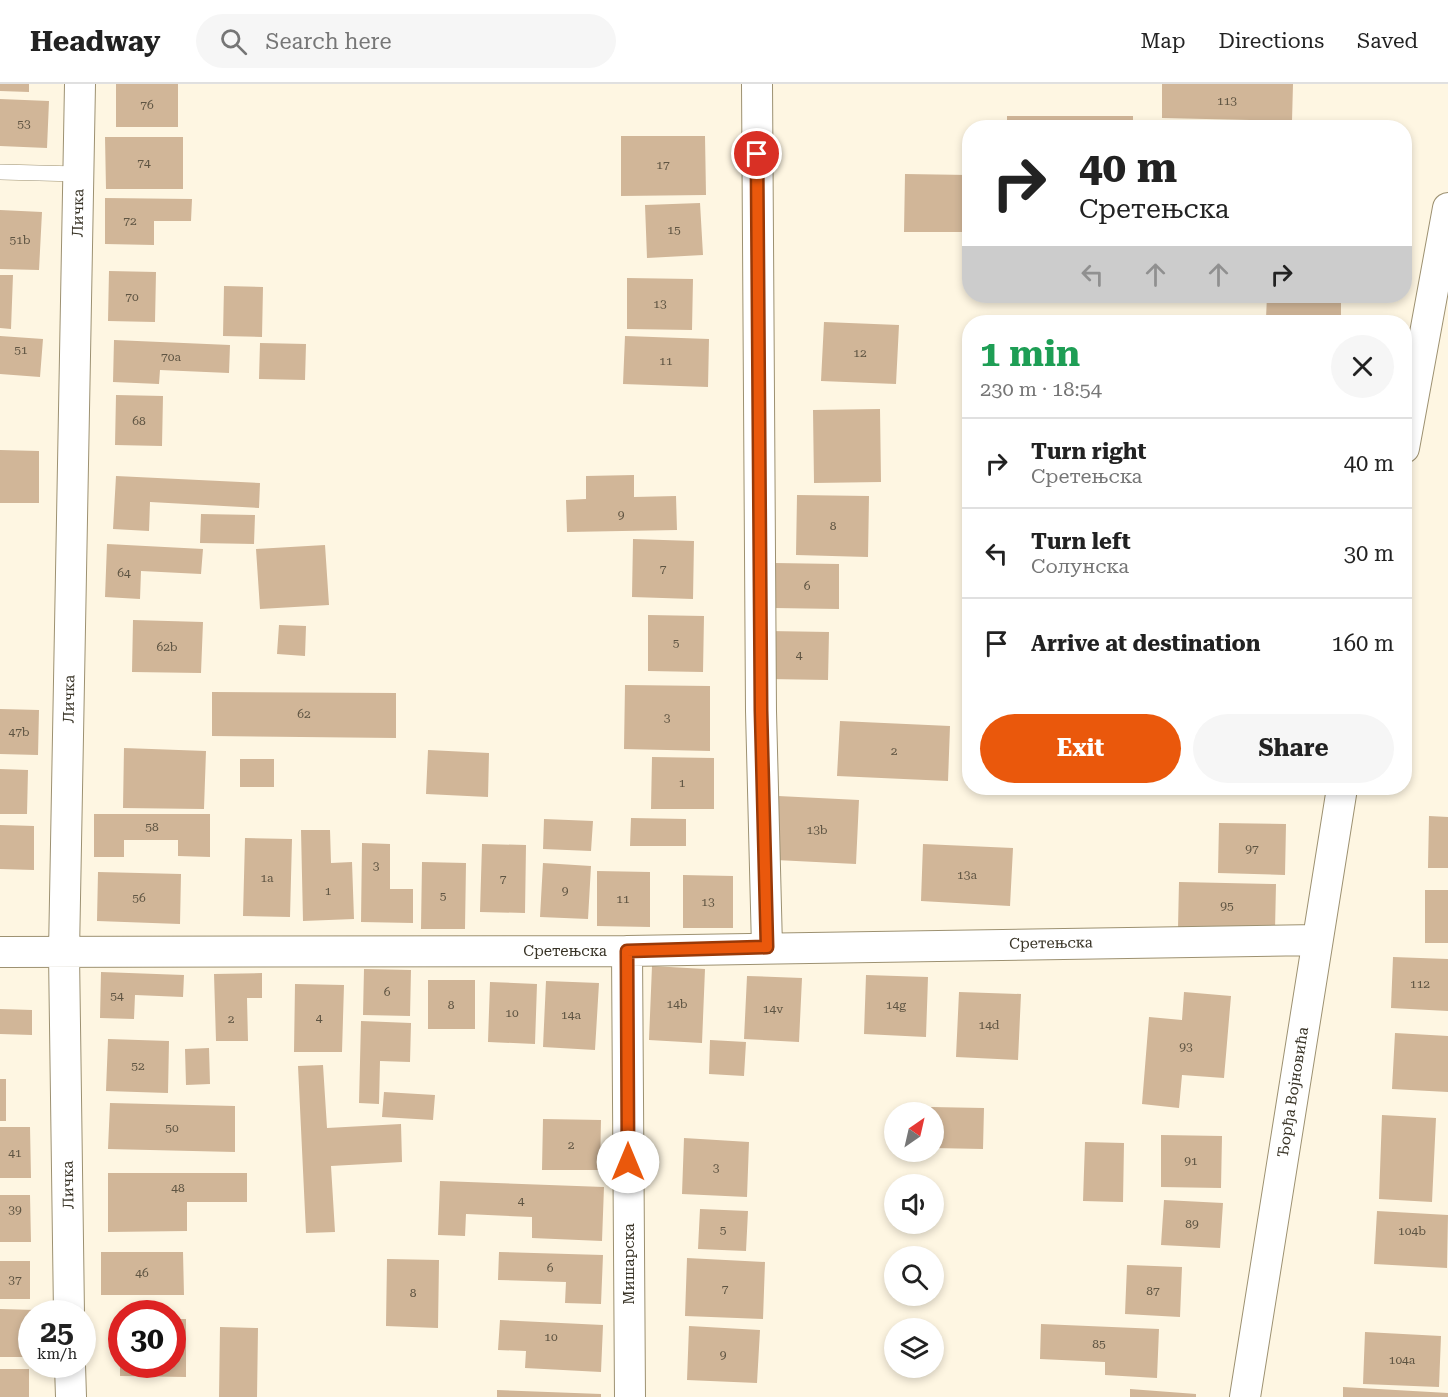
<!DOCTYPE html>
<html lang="en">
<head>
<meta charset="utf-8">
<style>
	body { margin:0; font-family:"Roboto Serif",serif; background:#f6f6f6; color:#222; height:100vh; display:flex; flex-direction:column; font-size:22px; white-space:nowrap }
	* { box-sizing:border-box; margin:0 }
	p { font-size:20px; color:#767676 }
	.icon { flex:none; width:33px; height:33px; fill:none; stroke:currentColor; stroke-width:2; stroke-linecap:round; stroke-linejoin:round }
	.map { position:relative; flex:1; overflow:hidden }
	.side { position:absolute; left:962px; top:231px; width:450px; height:480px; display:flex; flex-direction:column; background:#fff; border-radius:24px; box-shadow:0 3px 9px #0003 }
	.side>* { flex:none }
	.banner { position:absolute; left:962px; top:36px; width:450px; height:183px; border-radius:24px; box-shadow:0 3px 9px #0003; background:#fff; color:#222; overflow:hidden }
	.needle { width:39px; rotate:34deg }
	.tools { position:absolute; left:884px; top:1018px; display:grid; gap:12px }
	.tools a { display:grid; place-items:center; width:60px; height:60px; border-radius:50%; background:#fff; box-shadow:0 3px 9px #0003; font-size:30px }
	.speed { position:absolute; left:18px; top:1216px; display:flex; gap:12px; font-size:30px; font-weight:700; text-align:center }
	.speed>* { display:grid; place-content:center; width:78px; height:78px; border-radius:50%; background:#fff; box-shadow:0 3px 9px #0003; line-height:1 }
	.speed small { font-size:15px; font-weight:400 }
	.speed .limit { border:9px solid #d22; background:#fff; color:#111 }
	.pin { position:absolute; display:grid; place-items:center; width:51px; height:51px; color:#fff; margin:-26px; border:3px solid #fff; border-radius:50%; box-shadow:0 2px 6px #0007 }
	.me { position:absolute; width:66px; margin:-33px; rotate:0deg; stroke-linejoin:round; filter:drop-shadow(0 0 4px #0008) }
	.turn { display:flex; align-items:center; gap:21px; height:126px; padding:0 18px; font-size:27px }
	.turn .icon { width:78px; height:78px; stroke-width:2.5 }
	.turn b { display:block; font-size:42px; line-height:51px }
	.lanes { display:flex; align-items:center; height:57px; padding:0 18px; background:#0003; justify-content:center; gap:30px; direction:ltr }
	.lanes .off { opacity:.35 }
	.round { display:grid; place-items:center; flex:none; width:63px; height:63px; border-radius:32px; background:#f6f6f6 }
	.headline { display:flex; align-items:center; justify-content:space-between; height:102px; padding:0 18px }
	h1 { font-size:36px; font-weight:700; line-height:45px; color:#1e9e55 }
	.action { display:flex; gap:12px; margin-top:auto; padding:12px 18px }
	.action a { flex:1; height:69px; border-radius:36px; background:#ea580c; color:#fff; font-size:24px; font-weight:700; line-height:69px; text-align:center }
	.action a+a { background:#f6f6f6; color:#222 }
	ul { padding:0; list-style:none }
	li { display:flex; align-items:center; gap:18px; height:90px; padding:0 18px; border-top:2px solid #e0e0e0 }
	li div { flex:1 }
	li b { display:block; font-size:22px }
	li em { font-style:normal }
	header { display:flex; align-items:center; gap:36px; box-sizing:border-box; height:84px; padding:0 30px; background:#fff; border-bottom:2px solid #e0e0e0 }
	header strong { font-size:28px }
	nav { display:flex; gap:33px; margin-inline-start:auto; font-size:21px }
	.search { width:420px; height:54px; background:#f6f6f6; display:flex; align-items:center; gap:15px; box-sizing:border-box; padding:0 21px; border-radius:33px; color:#767676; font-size:22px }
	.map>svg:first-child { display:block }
</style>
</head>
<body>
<header>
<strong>Headway</strong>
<div class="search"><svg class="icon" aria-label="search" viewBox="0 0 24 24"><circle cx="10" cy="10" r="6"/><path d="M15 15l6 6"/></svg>Search here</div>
<nav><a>Map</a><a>Directions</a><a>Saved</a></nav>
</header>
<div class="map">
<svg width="1448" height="1313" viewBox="0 0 1448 1313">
	<rect width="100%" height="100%" fill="#fef6e2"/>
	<path fill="#d1b698" d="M0,0H29V8L0,7Z
		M116,0H178V43H116Z
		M1162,0H1293L1292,37L1162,34Z
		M0,15L49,17L47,64L0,62Z
		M1007,32H1133V44H1007Z
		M621,52H705L706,111L621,112Z
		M105,53H183V105H106Z
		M905,90L969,91V148H904Z
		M105,114L192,115L191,137H154V161L105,160Z
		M700,119L703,171L647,174L645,121Z
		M0,126L42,128L39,186L0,185Z
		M109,187L156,188L155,238L108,237Z
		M0,191H13L11,245L0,244Z
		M627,194L693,195L692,246L627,245Z
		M224,202L263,203L262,253L223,252Z
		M1267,212H1341V235L1266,234Z
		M824,238L899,241L896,300L821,297Z
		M0,252L43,255L40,293L0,290Z
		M625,252L709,255L708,303L623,300Z
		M114,256L230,261L229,289L160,286L159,300L113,298Z
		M260,259L306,260L305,296L259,295Z
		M116,311L163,312L162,362L115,361Z
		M880,325L881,398L814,399L813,326Z
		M0,366L39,367V419H0Z
		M634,391V413L676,412L677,446L567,448L566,416L586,415V392Z
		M116,392L260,399L259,424L150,418L149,447L113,445Z
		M797,411L869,412L868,473L796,471Z
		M201,430L255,431L254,460L200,459Z
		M633,455L694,457L693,515L632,513Z
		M107,460L203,465L201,490L141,487L140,515L105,513Z
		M325,461L329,521L260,525L256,465Z
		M775,479L839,480V525L774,524Z
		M648,531L704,532L703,588L648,587Z
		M133,536L203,538L201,589L132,588Z
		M279,541L306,542L305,572L277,570Z
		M769,547L829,548L828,596L769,595Z
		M625,601L710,602V667L624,665Z
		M212,608L396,609V654L212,652Z
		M0,625L39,626L38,671L0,670Z
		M840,637L950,642L948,697L837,692Z
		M124,664L206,667L204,725L123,724Z
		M428,666L489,669L488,713L426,710Z
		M652,673L714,674V725H651Z
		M240,675H274V703H240Z
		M0,685L28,686L27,730H0Z
		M778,712L859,716L856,780L776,776Z
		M94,730H210V773L178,772V756H124V773H94Z
		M1429,732L1448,733V784H1428Z
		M631,734L686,735V762H630Z
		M544,735L593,737L591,767L543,765Z
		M1219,739L1286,740L1285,791L1218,789Z
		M0,741L34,742V786L0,785Z
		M301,746H330L331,779L352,778L354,835L303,837Z
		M245,754L292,755L290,833L243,832Z
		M362,759L390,760V805H413V839L361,838Z
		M482,760L526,761L525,829L480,828Z
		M923,760L1013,764L1010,822L921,817Z
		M422,778L466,779L465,845H421Z
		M543,779L591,782L588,835L540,833Z
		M597,787L650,788V843L597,842Z
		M98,788L181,790L180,840L97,837Z
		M683,791L733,792V844H683Z
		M1179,798L1276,800L1275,846L1178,844Z
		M1425,806H1448V859H1425Z
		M1393,873L1448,875V927L1391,924Z
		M652,882L705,885L702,959L649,956Z
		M364,885L411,886L410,932L363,931Z
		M101,888L184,891L183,913L135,911L134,935L100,934Z
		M262,889V914H247L248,957H216L214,890Z
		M866,891L928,893L926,953L864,950Z
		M747,892L802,894L799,958L744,955Z
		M428,896H475V945H428Z
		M546,897L599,899L595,966L543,963Z
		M490,898L537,900L535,960L488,958Z
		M295,900L344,901L342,968H294Z
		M959,908L1021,910L1018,976L956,973Z
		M1184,908L1231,912L1224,994L1182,991L1179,1024L1142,1020L1149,933L1182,936Z
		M0,925L32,926V951L0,950Z
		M361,937L411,939L410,978L380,977L379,1020L359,1019Z
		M1395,949L1448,952V1008L1392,1005Z
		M108,955L169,957L168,1009L106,1007Z
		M710,956L746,958L744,992L709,990Z
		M209,964L210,1000L186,1001L185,965Z
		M323,981L327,1044L401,1040L402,1078L331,1082L335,1148L306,1149L298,982Z
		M0,995H6V1037H0Z
		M384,1008L435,1011L433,1036L382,1033Z
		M110,1019L235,1022V1068L108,1065Z
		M931,1023L984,1024L983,1065L933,1064Z
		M1382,1031L1436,1034L1432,1118L1379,1115Z
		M543,1035L601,1036L600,1086H542Z
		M0,1043H30L31,1094H0Z
		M1161,1051L1222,1052L1221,1104L1161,1103Z
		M684,1054L749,1058L747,1113L682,1110Z
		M1085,1058L1124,1059L1123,1118L1083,1117Z
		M108,1089H247V1118H187V1147L108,1148Z
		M440,1097L604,1103L602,1157L532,1154V1133L466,1130L465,1152L438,1151Z
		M0,1111H30L31,1158H0Z
		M1164,1116L1223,1119L1220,1164L1161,1161Z
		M700,1125L748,1127L746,1167L698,1165Z
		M1377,1127L1448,1131L1447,1184L1374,1180Z
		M101,1168H183L184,1211H101Z
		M499,1168L603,1171L601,1220L565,1219L566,1198L498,1196Z
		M687,1174L765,1178L763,1235L685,1232Z
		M387,1175L439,1176L438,1244L386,1242Z
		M0,1177H30V1215H0Z
		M1127,1181L1182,1183L1180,1233L1125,1230Z
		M0,1225L36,1226V1230H32V1273H0Z
		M172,1235H186V1293L120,1292V1281H172Z
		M500,1236L603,1241L601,1288L525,1284L526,1267L498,1266Z
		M1041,1240L1159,1245L1157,1294L1105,1291V1278L1040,1275Z
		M689,1242L760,1246L757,1299L687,1296Z
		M220,1243L258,1244L257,1313H219Z
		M1365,1248L1441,1252L1439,1303L1363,1300Z
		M0,1285H29V1313H0Z
		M1343,1303L1448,1309V1313H1343Z
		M1130,1305L1196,1310V1313H1130Z
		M497,1306L601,1310V1313H497Z"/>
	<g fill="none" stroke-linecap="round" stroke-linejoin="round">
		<defs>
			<path id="lane" d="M0,88L78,90"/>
			<path id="street" d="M757,0L761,627L767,863
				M1404,364L1448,124
				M627,867L630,1313
				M0,868L627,867L1317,856
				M69,1230L64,869L80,0
				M70,1281L71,1313
				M1245,1313L1342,704"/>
		</defs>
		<use href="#lane" stroke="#9d9171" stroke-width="16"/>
		<use href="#street" stroke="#9d9171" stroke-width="32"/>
		<use href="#lane" stroke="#fff" stroke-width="15"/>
		<use href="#street" stroke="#fff" stroke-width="30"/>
	</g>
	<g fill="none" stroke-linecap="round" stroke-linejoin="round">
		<defs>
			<path id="route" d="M628,1078L627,867L767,863L761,627L757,70"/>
		</defs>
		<use href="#route" stroke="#983908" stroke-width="15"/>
		<use href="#route" stroke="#ea580c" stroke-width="10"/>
	</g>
	<g text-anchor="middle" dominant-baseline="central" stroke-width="5" stroke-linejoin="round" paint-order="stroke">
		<g font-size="12" fill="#5e5442">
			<text x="1227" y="17">113</text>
			<text x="147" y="21">76</text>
			<text x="24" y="40">53</text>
			<text x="144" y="79">74</text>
			<text x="663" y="81">17</text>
			<text x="130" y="137">72</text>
			<text x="674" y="146">15</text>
			<text x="20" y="156">51b</text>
			<text x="132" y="213">70</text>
			<text x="660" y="220">13</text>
			<text x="21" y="266">51</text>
			<text x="860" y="269">12</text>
			<text x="171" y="273">70a</text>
			<text x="666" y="277">11</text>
			<text x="139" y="337">68</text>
			<text x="621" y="431">9</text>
			<text x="833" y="442">8</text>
			<text x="663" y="485">7</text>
			<text x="124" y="489">64</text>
			<text x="807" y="502">6</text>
			<text x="676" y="559">5</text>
			<text x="167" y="563">62b</text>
			<text x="799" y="571">4</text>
			<text x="304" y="630">62</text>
			<text x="667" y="634">3</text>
			<text x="19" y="648">47b</text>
			<text x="894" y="667">2</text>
			<text x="682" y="699">1</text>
			<text x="152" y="743">58</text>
			<text x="817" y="746">13b</text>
			<text x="1252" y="765">97</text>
			<text x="376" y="782">3</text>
			<text x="967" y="791">13a</text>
			<text x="267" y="794">1a</text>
			<text x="503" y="795">7</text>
			<text x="328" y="807">1</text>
			<text x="565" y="807">9</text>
			<text x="443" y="812">5</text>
			<text x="139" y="814">56</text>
			<text x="623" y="815">11</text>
			<text x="708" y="818">13</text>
			<text x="1227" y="822">95</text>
			<text x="1420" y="900">112</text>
			<text x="387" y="908">6</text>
			<text x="117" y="912">54</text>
			<text x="677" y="920">14b</text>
			<text x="451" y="921">8</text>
			<text x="896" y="921">14g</text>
			<text x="773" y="925">14v</text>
			<text x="512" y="929">10</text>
			<text x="571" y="931">14a</text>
			<text x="319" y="934">4</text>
			<text x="231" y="935">2</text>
			<text x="989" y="941">14d</text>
			<text x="1186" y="963">93</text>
			<text x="138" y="982">52</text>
			<text x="172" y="1044">50</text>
			<text x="571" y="1061">2</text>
			<text x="15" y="1069">41</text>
			<text x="1191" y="1077">91</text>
			<text x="716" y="1084">3</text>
			<text x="178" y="1104">48</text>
			<text x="521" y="1117">4</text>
			<text x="15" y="1126">39</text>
			<text x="1192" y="1140">89</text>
			<text x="723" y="1146">5</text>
			<text x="1412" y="1147">104b</text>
			<text x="550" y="1184">6</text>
			<text x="142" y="1189">46</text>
			<text x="15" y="1196">37</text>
			<text x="725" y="1205">7</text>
			<text x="1153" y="1207">87</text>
			<text x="413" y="1209">8</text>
			<text x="551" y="1253">10</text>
			<text x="1099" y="1260">85</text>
			<text x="723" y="1271">9</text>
			<text x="1402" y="1276">104a</text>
		</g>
		<g font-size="15" fill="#383326" stroke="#fff">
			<text transform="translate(78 129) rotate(-89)">Личка</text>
			<text transform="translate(69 615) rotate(-89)">Личка</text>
			<text transform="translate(1051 859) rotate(-1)">Сретењска</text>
			<text x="565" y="867">Сретењска</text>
			<text transform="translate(1293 1008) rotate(-81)">Ђорђа Војновића</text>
			<text transform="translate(68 1101) rotate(-91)">Личка</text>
			<text transform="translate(629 1180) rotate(-90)">Мишарска</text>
		</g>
	</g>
</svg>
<div class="tools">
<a><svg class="needle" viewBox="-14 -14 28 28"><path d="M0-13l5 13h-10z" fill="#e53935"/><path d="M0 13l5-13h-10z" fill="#767676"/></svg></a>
<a><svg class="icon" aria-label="sound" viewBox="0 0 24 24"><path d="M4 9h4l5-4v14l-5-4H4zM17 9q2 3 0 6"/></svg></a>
<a><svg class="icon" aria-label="search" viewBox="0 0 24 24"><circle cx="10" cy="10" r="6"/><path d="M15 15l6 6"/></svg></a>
<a><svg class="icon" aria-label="layers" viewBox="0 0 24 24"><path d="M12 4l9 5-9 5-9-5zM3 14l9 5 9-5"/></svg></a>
</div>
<div class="speed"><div>25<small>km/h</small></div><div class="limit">30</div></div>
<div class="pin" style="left:757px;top:70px;background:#d93025"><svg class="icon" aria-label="arrive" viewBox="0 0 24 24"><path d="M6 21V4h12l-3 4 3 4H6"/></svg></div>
<svg class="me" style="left:628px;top:1078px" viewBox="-20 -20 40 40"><circle r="19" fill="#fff"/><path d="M0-13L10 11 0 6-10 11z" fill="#ea580c"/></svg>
<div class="banner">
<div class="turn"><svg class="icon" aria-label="right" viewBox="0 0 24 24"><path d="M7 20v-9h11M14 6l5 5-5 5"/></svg><div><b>40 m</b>Сретењска</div></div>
<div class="lanes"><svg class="icon off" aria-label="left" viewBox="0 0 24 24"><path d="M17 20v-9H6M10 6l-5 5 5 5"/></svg><svg class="icon off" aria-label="ahead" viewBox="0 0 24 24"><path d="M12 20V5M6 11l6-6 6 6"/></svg><svg class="icon off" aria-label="ahead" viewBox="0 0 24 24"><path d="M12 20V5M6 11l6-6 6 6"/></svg><svg class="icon" aria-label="right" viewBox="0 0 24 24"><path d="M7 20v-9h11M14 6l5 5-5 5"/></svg></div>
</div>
<section class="side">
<div class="headline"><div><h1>1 min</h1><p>230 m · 18:54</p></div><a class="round"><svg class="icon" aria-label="close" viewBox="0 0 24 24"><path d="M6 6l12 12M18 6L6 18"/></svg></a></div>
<ul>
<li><svg class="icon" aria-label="right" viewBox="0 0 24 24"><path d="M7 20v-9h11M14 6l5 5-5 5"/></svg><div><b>Turn right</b><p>Сретењска</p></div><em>40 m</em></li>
<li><svg class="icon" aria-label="left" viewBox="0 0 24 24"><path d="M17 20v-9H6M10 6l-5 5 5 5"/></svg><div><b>Turn left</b><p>Солунска</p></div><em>30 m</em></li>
<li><svg class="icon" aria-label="arrive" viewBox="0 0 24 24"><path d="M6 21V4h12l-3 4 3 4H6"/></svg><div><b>Arrive at destination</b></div><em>160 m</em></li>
</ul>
<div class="action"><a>Exit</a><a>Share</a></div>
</section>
</div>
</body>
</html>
